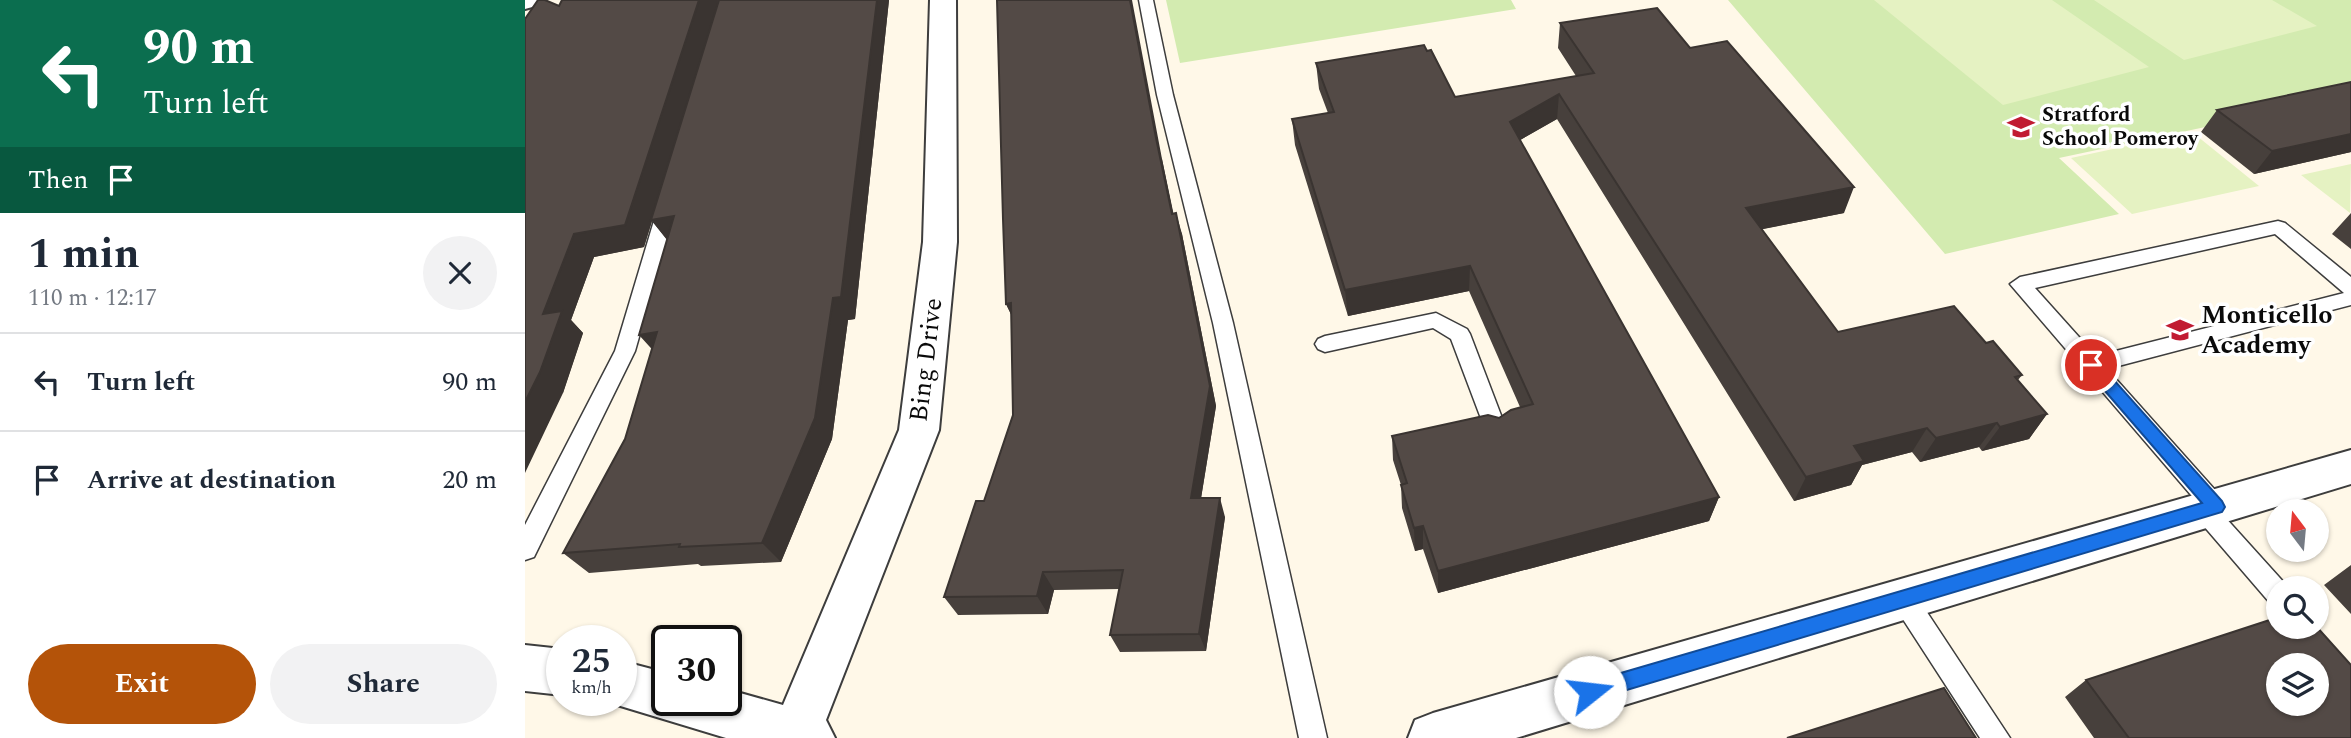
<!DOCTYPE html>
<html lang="en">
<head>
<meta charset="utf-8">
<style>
	body { margin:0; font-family:Spectral,serif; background:#f2f2f3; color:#1f2937; height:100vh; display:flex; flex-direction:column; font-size:26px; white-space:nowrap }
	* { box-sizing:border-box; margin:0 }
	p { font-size:23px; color:#747a83 }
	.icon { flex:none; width:38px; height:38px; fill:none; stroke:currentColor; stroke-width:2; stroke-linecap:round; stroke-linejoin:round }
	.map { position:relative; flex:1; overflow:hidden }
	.panel { display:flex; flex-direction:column; background:#fff; width:525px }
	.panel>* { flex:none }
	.top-card { background:#0b6e4f; color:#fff; overflow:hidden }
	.needle { width:46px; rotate:344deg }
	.tools { position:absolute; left:1741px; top:499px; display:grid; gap:14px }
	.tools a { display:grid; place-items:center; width:63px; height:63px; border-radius:50%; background:#fff; box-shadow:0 2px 5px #0004; font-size:35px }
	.speed { position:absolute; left:21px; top:625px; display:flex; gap:14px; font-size:35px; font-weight:700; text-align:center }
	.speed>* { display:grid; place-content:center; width:91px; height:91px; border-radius:50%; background:#fff; box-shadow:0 2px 5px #0004; line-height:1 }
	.speed small { font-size:18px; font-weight:400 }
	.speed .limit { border:4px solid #111; border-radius:10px; background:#fff; color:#111 }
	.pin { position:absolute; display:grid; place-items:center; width:60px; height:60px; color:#fff; margin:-30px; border:4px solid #fff; border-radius:50%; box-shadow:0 2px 7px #0007 }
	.me { position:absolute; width:77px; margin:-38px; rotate:74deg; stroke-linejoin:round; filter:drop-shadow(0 0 5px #0008) }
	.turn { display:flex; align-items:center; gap:24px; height:147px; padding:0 28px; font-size:32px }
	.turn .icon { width:91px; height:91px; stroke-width:2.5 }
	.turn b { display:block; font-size:49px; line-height:60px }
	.then { display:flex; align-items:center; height:66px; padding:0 28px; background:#0003; gap:14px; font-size:26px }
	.round { display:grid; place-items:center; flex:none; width:74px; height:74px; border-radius:37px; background:#f2f2f3 }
	.overview { display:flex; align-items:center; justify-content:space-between; height:119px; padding:0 28px }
	h1 { font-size:42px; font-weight:700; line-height:52px }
	.primary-button { display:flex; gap:14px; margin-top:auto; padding:14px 28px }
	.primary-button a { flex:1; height:80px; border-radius:42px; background:#b45309; color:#fff; font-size:28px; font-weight:700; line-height:80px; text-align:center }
	.primary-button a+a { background:#f2f2f3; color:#1f2937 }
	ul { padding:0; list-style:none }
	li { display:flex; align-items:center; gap:21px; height:98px; padding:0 28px; border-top:2px solid #e0e1e3 }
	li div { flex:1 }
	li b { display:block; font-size:26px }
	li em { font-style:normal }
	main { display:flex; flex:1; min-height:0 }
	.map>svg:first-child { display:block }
</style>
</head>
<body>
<main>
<section class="panel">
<div class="top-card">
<div class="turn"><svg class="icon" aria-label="left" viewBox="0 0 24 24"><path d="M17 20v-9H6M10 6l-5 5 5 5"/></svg><div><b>90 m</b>Turn left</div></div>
<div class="then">Then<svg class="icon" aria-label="arrive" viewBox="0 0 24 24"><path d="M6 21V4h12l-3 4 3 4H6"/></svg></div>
</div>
<div class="overview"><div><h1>1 min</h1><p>110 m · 12:17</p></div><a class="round"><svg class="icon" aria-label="close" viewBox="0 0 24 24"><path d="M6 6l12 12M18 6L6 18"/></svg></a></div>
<ul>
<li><svg class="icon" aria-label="left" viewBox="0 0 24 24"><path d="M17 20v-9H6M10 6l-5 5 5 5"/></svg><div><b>Turn left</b></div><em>90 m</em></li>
<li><svg class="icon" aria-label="arrive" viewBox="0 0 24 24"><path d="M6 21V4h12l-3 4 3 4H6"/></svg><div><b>Arrive at destination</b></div><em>20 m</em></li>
</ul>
<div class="primary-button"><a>Exit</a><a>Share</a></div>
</section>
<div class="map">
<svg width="1826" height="738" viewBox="0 0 1826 738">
	<rect width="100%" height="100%" fill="#fff8e8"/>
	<path fill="#d3ebb0" d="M641,0H986L991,9L655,63Z
		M1203,0H1826V96L1534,158L1594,214L1420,254Z"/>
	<path fill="#e5f2c2" d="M1349,0H1527L1624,67L1478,105Z
		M1569,0H1747L1792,26L1659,60Z
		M1667,132L1734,186L1607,214L1546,158Z
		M1826,164L1825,213L1776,175Z"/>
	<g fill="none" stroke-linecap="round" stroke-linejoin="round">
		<defs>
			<path id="lane" d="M614,0H628L648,95L708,323L802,738H774L688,323L632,95Z
				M143,198L152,204L110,351L9,557L0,560V525L90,351L134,204Z
				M1753,221L1760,223L1826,277V305L1582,369L1699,500L1703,507L1698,515L1763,587L1754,588V606L1745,603L1671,517L1667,510L1672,502L1485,284L1495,277ZM1750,234L1819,293L1571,356L1510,288Z
				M911,313L942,329L945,334L982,431L979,437L971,440L963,437L926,339L908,328L800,352L793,349L790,344L793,339L800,336Z
				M1379,588L1388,591L1485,738H1455L1370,607L1366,599L1370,591Z"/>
			<path id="street" d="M0,0H15L11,6L0,9Z
				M405,0H431L432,242L414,430L301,720L310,738H201L79,701L96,700V661L142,673V700H201V689L258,705L374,430L398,242Z
				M1826,450V484L991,738H883L890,720L908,713Z
				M0,645L37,649V695L0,691Z"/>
		</defs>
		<use href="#lane" stroke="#3d3d3d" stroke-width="3"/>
		<use href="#street" stroke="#3d3d3d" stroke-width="4"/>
		<use href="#lane" fill="#fff" fill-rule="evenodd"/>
		<use href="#street" fill="#fff" fill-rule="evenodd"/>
	</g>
	<path fill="#47403c" d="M194,0H364L330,319L323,320L307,439L256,562L176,566L173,564L64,573L38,553L100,439L127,349L142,240L127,221L119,247L69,257L46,320L58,333L38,393L34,6Z
		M1035,23L1165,48L1319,213L1237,229L1313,332L1461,343L1497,375L1493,380L1522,414L1504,439L1457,451L1454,447L1395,462L1387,452L1337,465L1326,485L1269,501L1032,119L995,140L1194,497L1184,521L913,593L898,549L890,551L877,508L876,485L868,460L867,436L974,418L995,407L944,291L823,316L770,145L767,119L803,113L794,89L791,63L930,97L1051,76L1033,48Z
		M1826,82V152L1729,174L1676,132L1692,110Z
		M637,159L648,213L657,234L691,406L676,498L700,517L681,651L595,652L585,635L595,589L529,590L523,614L433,615L419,597L459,501L488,415L486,314L481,304Z
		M1826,213V249L1807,234Z
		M1826,565V614L1799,585Z
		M1561,680L1826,738H1569L1540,697Z"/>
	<path fill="#3a3431" d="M174,0H193L144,242L127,221L119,247L69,257L46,320L58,333L38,393L0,473V402L18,314L49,234Z
		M352,0H364L330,319L323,320L307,439L256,562L237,543Z
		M605,0H607L637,159L653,235L647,214L631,138Z
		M1034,94L1032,119L983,147L985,122Z
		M1826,134V152L1729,174L1747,151Z
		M1329,187L1319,213L1213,234L1221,208Z
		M651,213L657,234L691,406L673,517L666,498Z
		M945,266L944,291L823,316L820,290Z
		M486,303L491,325L481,304Z
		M132,332L134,357L114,335Z
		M1522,414L1504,439L1457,451L1475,427Z
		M1472,423L1454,447L1395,462L1411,438Z
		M1402,428L1387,452L1337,465L1326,485L1269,501L1281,477L1329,446Z
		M1194,497L1184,521L913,593V571Z
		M695,498L700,517L681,651L674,634Z
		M898,526V549L890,551L889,528Z
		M518,572L529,590L523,614L512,596Z"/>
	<path fill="#534a46" stroke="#3a3431" stroke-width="2" fill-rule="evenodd" d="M13,0H20L34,6L37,0H174L100,225L49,234L18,314L37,311L15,372L0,402V19Z
		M194,0H352L316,297L308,298L290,418L237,543L154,547L155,544L38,553L100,439L132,332L114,335L149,216L126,220Z
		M472,0H605L631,138L647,214L651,213L685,386L666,498H695L674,634L585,635L598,570L518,572L512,596L419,597L451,501H459L488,415L486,303L481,304L478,219Z
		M1132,8L1165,48L1202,41L1329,187L1221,208L1313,332L1429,306L1461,343L1468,341L1497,375L1490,377L1522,414L1475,427L1472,423L1411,438L1402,428L1329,446L1339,461L1281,477L1034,94L985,122L1194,497L913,571L898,526L889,528L876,485L882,483L867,436L963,415L974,418L986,410L1008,404L945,266L820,290L767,119L809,112L791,63L899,45L902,51L906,50L930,97L1069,73L1035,23Z
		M1826,82V134L1747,151L1692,110Z
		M1754,617V626H1791L1826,665V738H1604L1561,680ZM1754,665H1792V704H1754Z
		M1419,688L1451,738H1262Z"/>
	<path fill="#1a73e8" stroke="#114b97" stroke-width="2" d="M1566,359L1572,361L1697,501L1700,507L1697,512L1065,701L1058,699L1055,692L1058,685L1065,682L1677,503L1561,369L1558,365Z"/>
	<defs>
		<symbol id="school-bare" viewBox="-9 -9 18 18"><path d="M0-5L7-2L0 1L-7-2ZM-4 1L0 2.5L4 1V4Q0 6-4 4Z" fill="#c11b32" stroke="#fff" stroke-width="2.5" paint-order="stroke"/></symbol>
	</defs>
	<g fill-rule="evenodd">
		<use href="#school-bare" x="1477" y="108" width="38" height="38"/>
		<use href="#school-bare" x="1636" y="311" width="38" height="38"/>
	</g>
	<g text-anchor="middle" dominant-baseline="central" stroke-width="7" stroke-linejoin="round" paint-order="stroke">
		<g font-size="21" font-weight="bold" fill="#0a0a0a" stroke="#fff" text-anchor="start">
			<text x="1517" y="115">Stratford<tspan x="1517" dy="24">School Pomeroy</tspan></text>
		</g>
		<g font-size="26" font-weight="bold" fill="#0a0a0a" stroke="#fff" text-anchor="start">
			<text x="1676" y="315">Monticello<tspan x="1676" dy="30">Academy</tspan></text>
		</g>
		<g font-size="26" fill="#0a0a0a" stroke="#fff">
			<text transform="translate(401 360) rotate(-83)">Bing Drive</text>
		</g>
	</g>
</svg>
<div class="tools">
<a><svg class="needle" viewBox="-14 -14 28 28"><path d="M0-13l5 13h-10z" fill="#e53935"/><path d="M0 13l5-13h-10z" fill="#747a83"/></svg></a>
<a><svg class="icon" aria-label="search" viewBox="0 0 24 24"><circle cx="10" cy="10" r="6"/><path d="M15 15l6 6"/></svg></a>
<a><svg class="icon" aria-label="layers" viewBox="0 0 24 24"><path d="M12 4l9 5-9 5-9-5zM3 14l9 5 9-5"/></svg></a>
</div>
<div class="speed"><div>25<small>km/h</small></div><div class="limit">30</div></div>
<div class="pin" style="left:1566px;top:365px;background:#d93025"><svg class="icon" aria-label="arrive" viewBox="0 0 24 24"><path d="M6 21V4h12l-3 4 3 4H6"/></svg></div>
<svg class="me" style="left:1065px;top:692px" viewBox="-20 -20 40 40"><circle r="19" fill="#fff"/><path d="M0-13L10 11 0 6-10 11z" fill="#1a73e8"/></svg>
</div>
</main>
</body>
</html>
